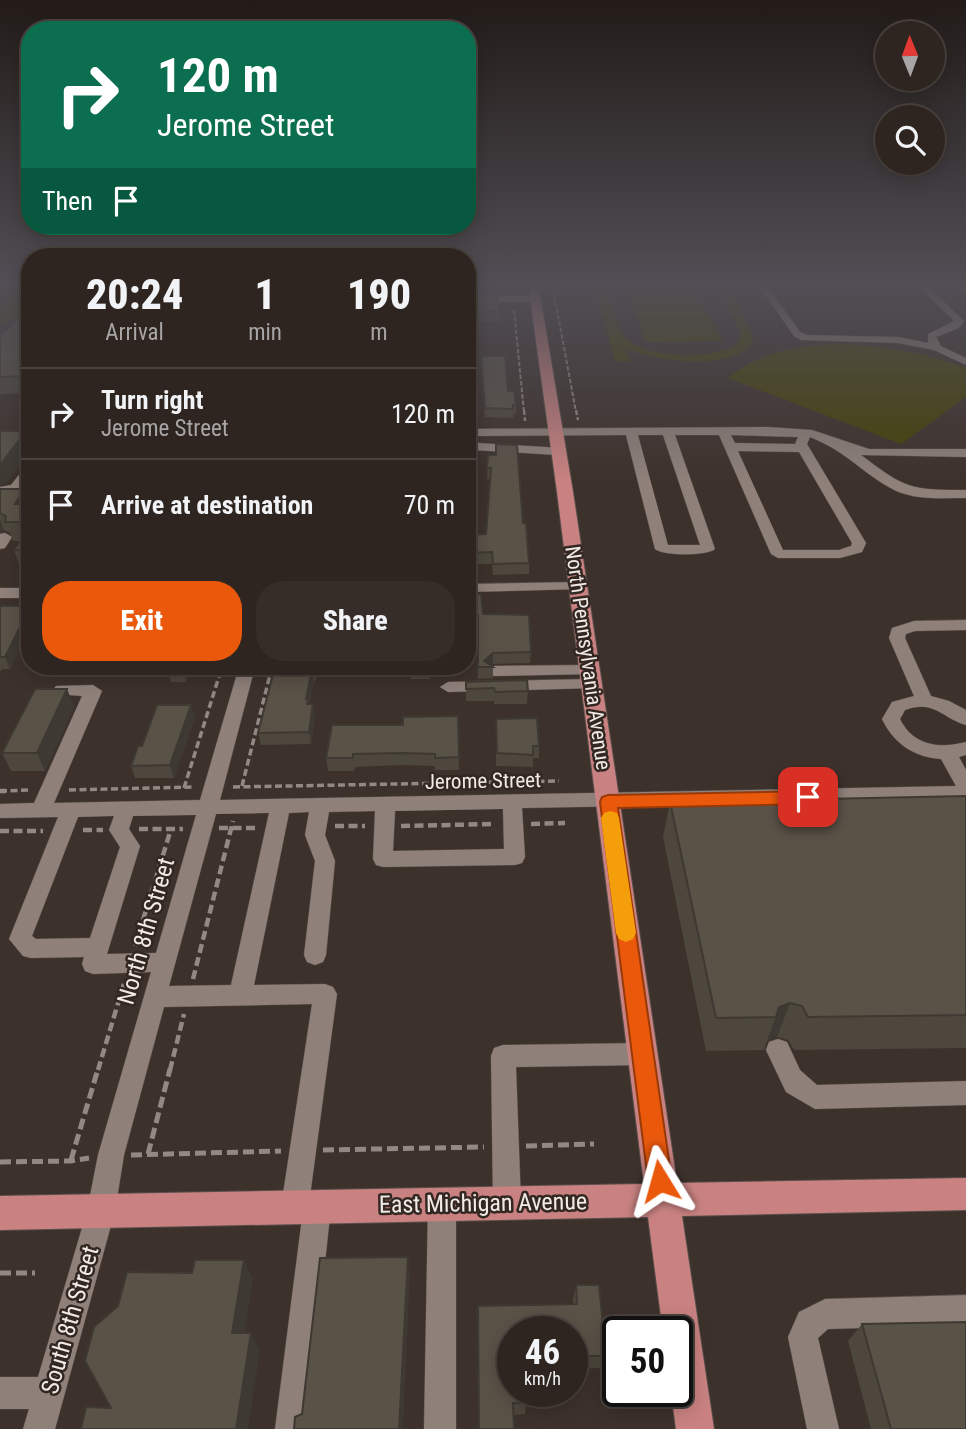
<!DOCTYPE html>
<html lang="en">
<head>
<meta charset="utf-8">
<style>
	body { margin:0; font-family:"Roboto Condensed",sans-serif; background:#362d29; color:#f1f3f6; height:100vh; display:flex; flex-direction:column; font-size:26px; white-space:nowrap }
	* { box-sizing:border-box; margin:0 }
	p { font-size:23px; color:#a7a5a5 }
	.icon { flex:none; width:38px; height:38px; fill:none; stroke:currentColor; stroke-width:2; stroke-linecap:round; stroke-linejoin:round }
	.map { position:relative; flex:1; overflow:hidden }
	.side { position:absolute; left:21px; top:248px; width:455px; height:427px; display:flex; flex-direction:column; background:#2e2520; border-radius:28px; box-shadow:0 4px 18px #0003,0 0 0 2px #49423e }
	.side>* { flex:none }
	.hud { position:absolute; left:21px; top:21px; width:455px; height:214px; border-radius:28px; box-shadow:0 4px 18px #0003,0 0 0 2px #49423e; background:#0b6e4f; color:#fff; overflow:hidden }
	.needle { width:46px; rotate:359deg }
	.tools { position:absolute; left:875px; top:21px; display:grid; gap:14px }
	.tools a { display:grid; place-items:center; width:70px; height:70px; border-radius:50%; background:#2e2520; box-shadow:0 4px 18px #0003,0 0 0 2px #49423e; font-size:35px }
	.speed { position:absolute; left:497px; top:1316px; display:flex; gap:14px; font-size:35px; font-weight:700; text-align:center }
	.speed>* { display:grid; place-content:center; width:91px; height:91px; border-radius:50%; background:#2e2520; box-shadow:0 4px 18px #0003,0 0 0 2px #49423e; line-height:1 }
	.speed small { font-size:18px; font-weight:400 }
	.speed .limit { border:4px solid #111; border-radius:10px; background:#fff; color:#111 }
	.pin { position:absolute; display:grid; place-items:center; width:60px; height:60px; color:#fff; margin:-30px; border-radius:14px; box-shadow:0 4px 10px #0006 }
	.me { position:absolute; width:77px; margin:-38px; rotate:352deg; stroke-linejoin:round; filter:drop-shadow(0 0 5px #0008) }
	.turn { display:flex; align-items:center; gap:24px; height:147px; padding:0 21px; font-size:32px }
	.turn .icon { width:91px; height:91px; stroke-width:2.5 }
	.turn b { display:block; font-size:49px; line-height:60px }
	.then { display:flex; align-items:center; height:66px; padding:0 21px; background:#0003; gap:14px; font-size:26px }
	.eta { display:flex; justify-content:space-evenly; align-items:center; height:119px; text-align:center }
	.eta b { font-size:42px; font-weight:800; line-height:49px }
	.action { display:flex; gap:14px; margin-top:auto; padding:14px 21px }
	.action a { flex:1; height:80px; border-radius:28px; background:#ea580c; color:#fff; font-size:28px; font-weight:800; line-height:80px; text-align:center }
	.action a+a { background:#362d29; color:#f1f3f6 }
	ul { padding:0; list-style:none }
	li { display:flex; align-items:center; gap:21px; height:91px; padding:0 21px; border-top:2px solid #49423e }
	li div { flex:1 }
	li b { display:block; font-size:26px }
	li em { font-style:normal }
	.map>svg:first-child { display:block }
</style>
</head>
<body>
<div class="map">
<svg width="966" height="1429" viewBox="0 0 966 1429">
	<rect width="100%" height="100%" fill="#3d312b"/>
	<path fill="#454208" d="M0,283H30V306H20L30,307L26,317L0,324L3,289H0Z
		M593,283H613L609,291C613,304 615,327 625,337C645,360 716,361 738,343L741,333L717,290L706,283C710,283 714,282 718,283C730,286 754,332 753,342C731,372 656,361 626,349L630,361H615Z
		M624,284H693L723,341L646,342Z
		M843,344C885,346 927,353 966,368V397L901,444L728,378C761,350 802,345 843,344Z"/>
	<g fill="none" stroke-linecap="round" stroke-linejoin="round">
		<defs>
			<path id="minor" d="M757,283H765L800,332L807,335L898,337L928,343V334L954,321L915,283H924L964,321L959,328L936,337L941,346L966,358V365L934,350L898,343L801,340L794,336Z
				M467,296H535L540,299L535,302H467Z
				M768,427L812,430L869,449H966V457L861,455C906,489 910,490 966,490V498C940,498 910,501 887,486C857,468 845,451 810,437L807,444L866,543L862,552L840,558H778L771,554L719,435H675L715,549C707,556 663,556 655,549L626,435L477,436L478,443L561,448V454L557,455L473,450L467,446V429ZM638,435H663L700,545H668ZM731,435L798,437L795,444L735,443ZM738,451L799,452L852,543L851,546L839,550H783Z
				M0,432H30V440H0Z
				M30,465V478L20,491L0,495V487L11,485L26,466Z
				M5,533L12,537L5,548L0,549V534Z
				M577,582L582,583L584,586L582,589L467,592V584Z
				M0,588H30V598H0Z
				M966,620V630L915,631L906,634L905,638L931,696L949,701L966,710V725C942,718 934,699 905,710L900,719C913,746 940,749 966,742V755L959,757L966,770V800L522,808L525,857L522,863L515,865L383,867L376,865L373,859L375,811L329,812L325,835L335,861L326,955L323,962L315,965L307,962L304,955L315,861L305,835L309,812L289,813L254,985L325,984L333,987L337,994L310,1196L317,1193L327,1197L331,1207L307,1429H275L302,1218L295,1221L285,1217L281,1207L312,1004L164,1007L124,1155L115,1211L55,1429H23L29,1409H0V1377H38L87,1211L98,1155L151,972L93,974L85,971L82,964L84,957L31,958L23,956L9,939L58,817L0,818V804L34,803L82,696L56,694L53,690L56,686L93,685L102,691L54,803L200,800L239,667H255L220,800L956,786L941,759C914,757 894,744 882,719L892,702L914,696L889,638L892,628L914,621ZM503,809L504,849L393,851L395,811ZM269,813L231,985L169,986L216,814ZM196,815L156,953L107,954L140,846L129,829L133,816ZM114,816L109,830L120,847L90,938L36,939L32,936L78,817Z
				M588,665L596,670L594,674L494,676L486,671L494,666Z
				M590,679L596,680L598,684L596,688L448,692L440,687L448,682Z
				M778,1039L787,1042L800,1070L817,1085L966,1081V1105L815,1109L786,1092L766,1050L769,1042Z
				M642,1043L651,1046L654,1054L651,1062L642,1065L516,1067L521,1203L517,1213L507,1217L497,1213L493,1203L491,1056L494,1048L503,1045Z
				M442,1190L452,1194L456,1204V1429H424L428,1204L432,1194Z
				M966,1295V1325L828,1329L818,1338L839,1429H807L788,1337L799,1312L825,1299Z"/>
			<path id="major" d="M528,283H538L573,492L677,1183L966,1178V1210L682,1216L714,1429H676L671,1391H677V1332H663L648,1217L0,1230V1196L644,1184L557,492Z"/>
		</defs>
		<use href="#minor" stroke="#594f4b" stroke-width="1"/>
		<use href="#major" stroke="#594f4b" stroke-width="2"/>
		<path stroke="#928984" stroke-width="2" stroke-dasharray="4.5 2" stroke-linecap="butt" d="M552,283L576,412
			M956,283L966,292
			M0,287L5,283
			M514,310L524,412"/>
		<path stroke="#928984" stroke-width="2.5" stroke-dasharray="5 2.5" stroke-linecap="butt" d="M524,410L525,421
			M576,410L578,420"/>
		<path stroke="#928984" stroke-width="3.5" stroke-dasharray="7 3.5" stroke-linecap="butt" d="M242,786L272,667
			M233,787L559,781
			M184,788L222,667
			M69,790L194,787
			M0,791L29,790"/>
		<path stroke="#928984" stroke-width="4.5" stroke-dasharray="9 4.5" stroke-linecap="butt" d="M0,791H6
			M531,824L565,823
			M335,826H365
			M401,826L495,824
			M219,828H257
			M139,829H183
			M83,830H103
			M0,831H43
			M135,946L171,829
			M193,979L233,821
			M98,1070L125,980
			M170,1070L184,1014"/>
		<path stroke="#928984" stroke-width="5" stroke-dasharray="11 5" stroke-linecap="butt" d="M526,1146L594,1144
			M323,1150L484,1147
			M148,1154L170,1069
			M131,1155L281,1151
			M71,1160L98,1069
			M0,1162L70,1161L89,1158
			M0,1273H35"/>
		<use href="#minor" fill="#8f817a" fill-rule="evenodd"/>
		<use href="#major" fill="#c98281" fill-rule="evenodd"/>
	</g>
	<path fill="#4d473d" d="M467,283H502V288H496V293H467Z
		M467,295L499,312V322H467Z
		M30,312V393L0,394V336Z
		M481,356L508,391L516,405V414H513V418L485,417Z
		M488,455L523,523L529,563V574L493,575L492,564H467V535L486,534L490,479H487Z
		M0,489H25L30,503V569H21L14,550L20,541H13L10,533L4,530L0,532Z
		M467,595L483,614L531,652L530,663L493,664L491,665L493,667V678L478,679V626L467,627Z
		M0,606H30V639H25L10,669H2L0,672Z
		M165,667H208L205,676H188L186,682H171L168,671L169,667Z
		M275,667H318L316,681H314L309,704L315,716L311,744L261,745L258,733Z
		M410,667H430V679H411Z
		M466,682L528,691L527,704H494V701H466Z
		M67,689L74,707L45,771H11L2,753Z
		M458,716L459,770H435V766L402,765L355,767L354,771H328L326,758L403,725Z
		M195,717L174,778H135L131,766L142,746Z
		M496,719L539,746V758H533V767L496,766Z
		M966,796V1048L794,1050L788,1040L777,1037L767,1041L764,1050L706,1051L663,837L670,802Z
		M576,1285L606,1356L603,1368L572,1369V1332H513L526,1403L525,1414L514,1415L478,1306L573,1304V1299Z
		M862,1324L966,1429H871L848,1341Z"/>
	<path fill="#3e3932" d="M26,431L30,442V452L7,483L0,485V465Z
		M25,489L30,503V509L15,504Z
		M0,519L4,530L0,532Z
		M20,627L25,639L10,669L5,657Z
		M493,653V664L489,667L484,661Z
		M184,667H186L188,676L186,682L183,671Z
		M203,667H208L205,676Z
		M315,667H318L316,681L314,669Z
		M312,669L314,681L309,705L310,711L306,699Z
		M67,689L74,707L45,771L37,753Z
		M313,704L315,716L311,744L309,732Z
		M191,705L195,717L174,778L170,765Z
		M790,1003L777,1037L767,1041L779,1007Z
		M408,1257L410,1276L403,1429H399Z
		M244,1260L253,1279L242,1351L232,1333Z
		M251,1333L260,1350L248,1429H236Z"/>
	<path fill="#595247" stroke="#3e3932" stroke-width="2" d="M467,283H496V284H467Z
		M467,295H497L499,312H467Z
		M24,312H30V376L0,377V336Z
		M481,356H505L508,391H514L516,405H513V409L485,408Z
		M0,431H26L0,465Z
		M496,444L517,445L523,523H526L529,563L493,564L492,552L467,553V535L486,534L491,468H487L488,455H496Z
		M0,489H25L15,504H30V522H5L6,516L0,513Z
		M30,527V550H14Z
		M481,594L483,614L529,615L531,652L493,653L484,661L493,667H478V615H467V595Z
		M0,606H30V626L20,627L5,657H0Z
		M170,667H184L183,671H168Z
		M275,667H315L314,669H312L306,699H308L307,704H313L309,732L258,733Z
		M527,680L528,691L495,692L494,688L466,689V682Z
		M35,689H67L37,753H2Z
		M157,705H191L170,765L131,766L138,746H142Z
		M458,716L459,757L435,758V754L402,753L353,754V758H326L332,725H403V717Z
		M537,718L539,746H533V755L497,753L496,719Z
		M966,796V1015L808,1017L802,1006L790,1003L779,1007L776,1017L716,1018L670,802Z
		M408,1257L399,1429H294L295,1417L302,1414L320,1258Z
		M195,1260H244L232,1333H251L236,1429H81L86,1407L111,1408L85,1361L94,1327L118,1306L127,1272L192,1273Z
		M576,1285H599L606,1356H572V1332H513V1391H526V1403H513L514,1429H479L478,1306L577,1304Z
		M966,1322V1429H891L862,1324Z"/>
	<linearGradient id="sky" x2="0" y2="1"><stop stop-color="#221b18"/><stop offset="0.59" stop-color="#514e55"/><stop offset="1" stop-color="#514e55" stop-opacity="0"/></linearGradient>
	<rect width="966" height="483" fill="url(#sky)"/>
	<path fill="#ea580c" stroke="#983908" stroke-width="2" d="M808,791L814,793L817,797L814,802L808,804L618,808L672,1181L669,1189L660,1193L651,1189L648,1181L600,802L602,797L608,795Z"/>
	<path fill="#f59e0b" d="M610,811L617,813L619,818L636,933L633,939L626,942L619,939L616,933L601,818L604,813Z"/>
	<g text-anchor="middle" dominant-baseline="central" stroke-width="5" stroke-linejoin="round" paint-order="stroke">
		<g font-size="21" fill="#f1eae6" stroke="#332722">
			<text transform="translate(588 658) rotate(82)">North Pennsylvania Avenue</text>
			<text transform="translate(483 781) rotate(-1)">Jerome Street</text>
		</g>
		<g font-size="24" fill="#f1eae6" stroke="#332722">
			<text transform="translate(146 931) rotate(-74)">North 8th Street</text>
			<text transform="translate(483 1203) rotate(-1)">East Michigan Avenue</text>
			<text transform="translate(70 1320) rotate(-74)">South 8th Street</text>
		</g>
	</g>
</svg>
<div class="tools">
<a><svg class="needle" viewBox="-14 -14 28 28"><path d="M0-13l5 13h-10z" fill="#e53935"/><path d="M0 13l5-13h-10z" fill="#a7a5a5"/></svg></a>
<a><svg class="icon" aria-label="search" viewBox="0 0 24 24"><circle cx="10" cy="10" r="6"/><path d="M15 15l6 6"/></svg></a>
</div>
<div class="speed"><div>46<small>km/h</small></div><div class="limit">50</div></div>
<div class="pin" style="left:808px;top:797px;background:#d93025"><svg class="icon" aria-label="arrive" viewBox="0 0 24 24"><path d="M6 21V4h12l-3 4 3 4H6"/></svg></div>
<svg class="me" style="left:660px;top:1181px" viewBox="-20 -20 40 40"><path d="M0-17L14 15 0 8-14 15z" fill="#ea580c" stroke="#fff" stroke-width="4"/></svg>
<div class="hud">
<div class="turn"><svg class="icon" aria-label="right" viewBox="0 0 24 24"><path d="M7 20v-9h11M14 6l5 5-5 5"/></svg><div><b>120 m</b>Jerome Street</div></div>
<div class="then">Then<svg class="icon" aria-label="arrive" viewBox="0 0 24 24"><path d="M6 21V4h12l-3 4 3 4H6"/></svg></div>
</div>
<section class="side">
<div class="eta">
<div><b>20:24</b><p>Arrival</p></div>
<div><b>1</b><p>min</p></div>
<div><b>190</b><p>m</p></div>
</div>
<ul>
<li><svg class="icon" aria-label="right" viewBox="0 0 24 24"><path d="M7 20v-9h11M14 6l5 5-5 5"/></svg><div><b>Turn right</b><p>Jerome Street</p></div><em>120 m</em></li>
<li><svg class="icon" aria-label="arrive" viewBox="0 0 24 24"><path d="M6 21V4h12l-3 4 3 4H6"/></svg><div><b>Arrive at destination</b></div><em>70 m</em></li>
</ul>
<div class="action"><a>Exit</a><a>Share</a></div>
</section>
</div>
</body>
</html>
